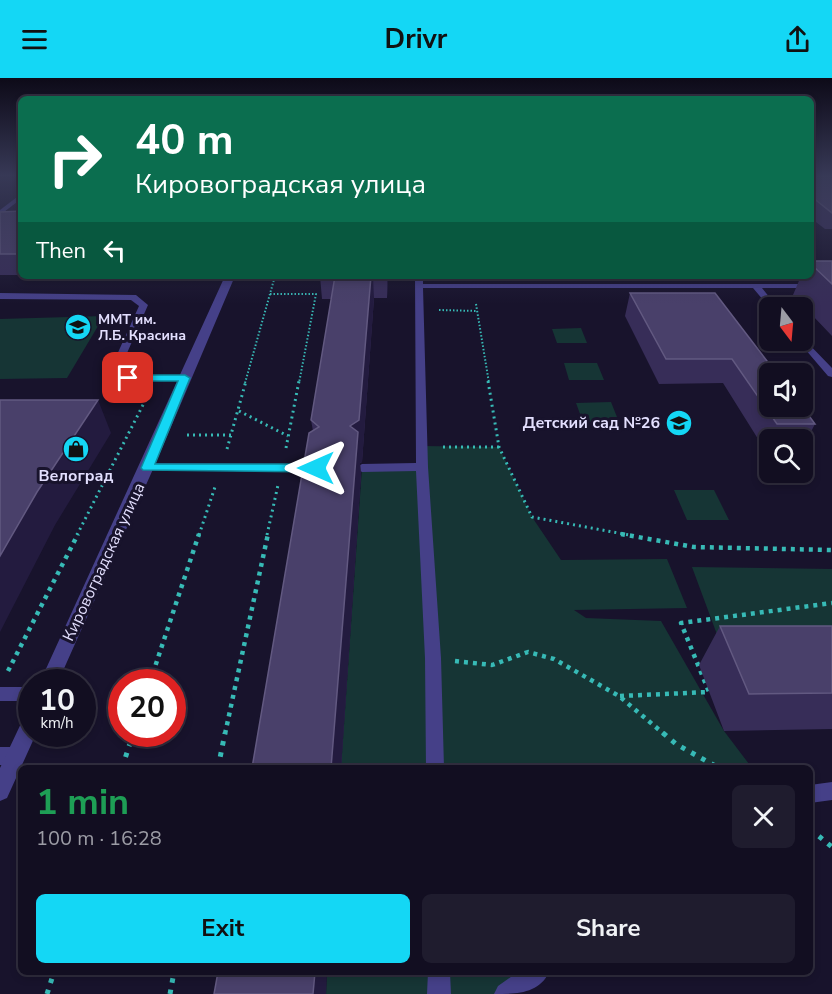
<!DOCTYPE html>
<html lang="en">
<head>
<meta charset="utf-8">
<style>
	body { margin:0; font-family:"Nunito Sans",sans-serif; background:#1f1c2e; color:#f1f3f6; height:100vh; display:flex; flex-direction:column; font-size:22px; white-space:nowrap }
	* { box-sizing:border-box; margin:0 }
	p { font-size:20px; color:#9c9ca5 }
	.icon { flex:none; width:33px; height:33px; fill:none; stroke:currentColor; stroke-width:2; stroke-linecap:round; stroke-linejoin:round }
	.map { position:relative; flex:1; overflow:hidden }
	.side { position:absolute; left:18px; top:687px; width:795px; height:210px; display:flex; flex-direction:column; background:#120e21; border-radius:9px; box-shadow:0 3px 9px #0003,0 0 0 2px #312e3f }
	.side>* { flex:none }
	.top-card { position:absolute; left:18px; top:18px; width:796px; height:183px; border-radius:9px; box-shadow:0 3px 9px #0003,0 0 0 2px #312e3f; background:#0b6e4f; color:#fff; overflow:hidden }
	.needle { width:39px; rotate:164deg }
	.fabs { position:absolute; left:759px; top:219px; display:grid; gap:12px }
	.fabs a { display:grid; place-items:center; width:54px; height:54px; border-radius:9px; background:#120e21; box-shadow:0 3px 9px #0003,0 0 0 2px #312e3f; font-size:30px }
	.speed { position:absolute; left:18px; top:591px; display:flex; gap:12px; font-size:30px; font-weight:700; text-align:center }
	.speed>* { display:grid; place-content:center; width:78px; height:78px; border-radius:50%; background:#120e21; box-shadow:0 3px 9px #0003,0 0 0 2px #312e3f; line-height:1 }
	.speed small { font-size:15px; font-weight:400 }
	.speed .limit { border:9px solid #d22; background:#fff; color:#111 }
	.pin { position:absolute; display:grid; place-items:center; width:51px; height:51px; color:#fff; margin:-26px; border-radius:12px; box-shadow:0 3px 9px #0006 }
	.me { position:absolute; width:66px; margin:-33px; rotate:270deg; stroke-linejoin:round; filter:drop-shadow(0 0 4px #0008) }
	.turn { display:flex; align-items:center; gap:21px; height:126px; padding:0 18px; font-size:27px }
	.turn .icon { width:78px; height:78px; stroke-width:2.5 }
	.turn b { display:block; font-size:42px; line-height:51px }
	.then { display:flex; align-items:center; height:57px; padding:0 18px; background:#0003; gap:12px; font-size:22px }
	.round { display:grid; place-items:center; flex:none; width:63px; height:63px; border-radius:9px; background:#1f1c2e }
	.headline { display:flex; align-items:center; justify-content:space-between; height:102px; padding:0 18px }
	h1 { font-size:36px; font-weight:700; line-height:45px; color:#1e9e55 }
	.primary-button { display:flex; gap:12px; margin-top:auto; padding:12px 18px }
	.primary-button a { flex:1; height:69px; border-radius:9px; background:#14d7f5; color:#111; font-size:24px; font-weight:700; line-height:69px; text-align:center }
	.primary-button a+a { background:#1f1c2e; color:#f1f3f6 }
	header { display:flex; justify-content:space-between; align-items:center; height:78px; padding:0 18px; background:#14d7f5; color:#111; font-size:27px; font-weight:700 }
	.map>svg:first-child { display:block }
</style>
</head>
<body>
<header><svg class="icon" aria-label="menu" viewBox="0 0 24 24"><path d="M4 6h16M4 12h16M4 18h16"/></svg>Drivr<svg class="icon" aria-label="share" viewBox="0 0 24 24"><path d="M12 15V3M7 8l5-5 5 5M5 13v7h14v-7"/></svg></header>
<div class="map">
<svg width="832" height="916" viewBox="0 0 832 916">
	<rect width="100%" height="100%" fill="#18132c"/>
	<path fill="#163535" d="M104,238L67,300L0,301V241Z
		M581,250L587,265H557L552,251Z
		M564,285H597L604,302H569Z
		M611,324L619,344H583L576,325Z
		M421,368L499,369L532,439L561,482L667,481L687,530L574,532L586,540L661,543L724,653L752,690H341L362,390L422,389Z
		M674,412H714L729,442H687Z
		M692,489L832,491V572L722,570Z
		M327,894H534L503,916H326Z"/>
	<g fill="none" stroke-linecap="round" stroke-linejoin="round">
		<path stroke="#37bab6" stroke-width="2" stroke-dasharray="1.5 2" stroke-linecap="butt" d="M270,216H316L299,305
			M476,226L489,305
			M439,232L477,233
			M245,305L275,198"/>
		<path stroke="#37bab6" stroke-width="3" stroke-dasharray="2 4" stroke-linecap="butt" d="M488,303L499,369L532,439L629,457
			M239,333L288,358
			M187,357H232
			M443,369H499
			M286,370L299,303
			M227,371L246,303
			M77,457L147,319
			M199,457L216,406
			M267,457L278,407"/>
		<path stroke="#37bab6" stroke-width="4.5" stroke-dasharray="4 5" stroke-linecap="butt" d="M621,456L694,469L832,472
			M455,583L492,587L528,574L554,581L619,618L664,656
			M8,593L78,456
			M150,604L199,456
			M620,618L709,614L681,545L832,525
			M225,656L268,456"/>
		<path stroke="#37bab6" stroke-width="5" stroke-dasharray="4.5 7" stroke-linecap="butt" d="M663,655L676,666L719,690
			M122,690L133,656
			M218,690L225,655
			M810,751L832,769
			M47,916L54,894
			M170,916L174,894"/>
		<path fill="#454088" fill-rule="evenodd" d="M21,116V121L0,137V132Z
			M415,198H423V206H832V210H762L778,230H770L753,210H423L428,389L441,580L444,690H426L425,580L416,393L362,394L356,390L362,386L416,385Z
			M0,215L136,217L148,227L117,298L185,297L190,300L185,303H107L106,301L139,228L131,222L0,221Z
			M802,259L832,290V299L828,298L799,264L798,262H802Z
			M147,385L316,386L322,390L316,394L143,392L141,389L143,386Z
			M0,609H32V623H0Z
			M0,669H16L22,672L25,678L22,684L16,687H0Z
			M832,704V722L810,725V707Z
			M428,894H450L451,916H427Z
			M518,894H549C539,916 516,916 494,916L498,908Z"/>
		<path fill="#454088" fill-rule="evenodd" d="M225,198H235L154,389L58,604H40Z
			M32,634V656H36L7,720L0,723V690L25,637Z"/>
	</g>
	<path fill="#372d58" d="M812,98H832V151H825L812,141Z
		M21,133V197H0V134Z
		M812,183H832V258L793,217L801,198H812Z
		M320,198H388L387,220H374L362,384L360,385L361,396L341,690H252L313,353L311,342L332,221H322Z
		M630,215H715L815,346L802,371V362H770V372H765L723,305L659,306L625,238Z
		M720,548H832V651L724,653L699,587Z"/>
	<path fill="#231b3f" d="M371,198H373L374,220L362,384L360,385L361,396L341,690H331L350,348Z
		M387,198H388L387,220Z
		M98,322L111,355L55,447L0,554V478L37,414Z
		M315,894H327L326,916H313Z"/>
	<path fill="#49406a" stroke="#625981" stroke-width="1.5" d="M812,98H832V135L812,119Z
		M21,133V176H0V134Z
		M812,183H832V206L812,187Z
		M335,198H371L359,342L350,348L358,354L331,690H252L309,355L319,349L311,342Z
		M630,215H715L777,296H770V328H802L815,346H777L732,281H666Z
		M0,322H98L37,414L0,478Z
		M720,548H832V615L749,616Z
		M218,894H315L313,916H214Z"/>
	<linearGradient id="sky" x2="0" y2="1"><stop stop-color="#0d0a18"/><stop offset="0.43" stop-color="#373956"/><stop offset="1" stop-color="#373956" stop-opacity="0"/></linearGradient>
	<rect width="832" height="226" fill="url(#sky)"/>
	<path fill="#14d7f5" stroke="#0d8c9f" stroke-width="1.5" d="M128,297H185L190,300L155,386H316L322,390L316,394L143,392L141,390L178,303H124L123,300Z"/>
	<defs>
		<symbol id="university-disc" viewBox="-11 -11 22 22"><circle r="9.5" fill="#14d7f5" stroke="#18132c"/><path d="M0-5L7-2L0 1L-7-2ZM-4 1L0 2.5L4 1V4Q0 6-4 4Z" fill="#111"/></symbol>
		<symbol id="school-disc" viewBox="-11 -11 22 22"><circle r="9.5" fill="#14d7f5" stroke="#18132c"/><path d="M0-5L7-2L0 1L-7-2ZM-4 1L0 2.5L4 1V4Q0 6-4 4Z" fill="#111"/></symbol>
		<symbol id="shop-disc" viewBox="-11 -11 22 22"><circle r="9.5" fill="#14d7f5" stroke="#18132c"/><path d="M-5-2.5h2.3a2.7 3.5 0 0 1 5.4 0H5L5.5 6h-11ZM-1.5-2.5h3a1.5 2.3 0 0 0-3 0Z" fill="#111"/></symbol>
	</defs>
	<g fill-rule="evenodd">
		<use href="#university-disc" x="63" y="234" width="30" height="30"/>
		<use href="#school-disc" x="664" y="330" width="30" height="30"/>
		<use href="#shop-disc" x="61" y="356" width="30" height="30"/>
	</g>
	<g text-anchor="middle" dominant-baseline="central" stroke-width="6" stroke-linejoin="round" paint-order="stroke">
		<g font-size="14" font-weight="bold" fill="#e3dffe" stroke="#18132c" text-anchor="start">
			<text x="98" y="241">ММТ им.<tspan x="98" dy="16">Л.Б. Красина</tspan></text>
		</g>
		<g font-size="16" font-weight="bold" fill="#e3dffe" stroke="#18132c" text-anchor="end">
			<text x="660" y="345">Детский сад №26</text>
			<text x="76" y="398" text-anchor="middle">Велоград</text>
		</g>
		<g font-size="16" fill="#e3dffe" stroke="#18132c">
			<text transform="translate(104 484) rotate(-65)">Кировоградская улица</text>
		</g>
	</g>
</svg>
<div class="fabs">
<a><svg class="needle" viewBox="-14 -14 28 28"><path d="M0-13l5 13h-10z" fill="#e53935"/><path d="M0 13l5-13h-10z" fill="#9c9ca5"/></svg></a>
<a><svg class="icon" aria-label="sound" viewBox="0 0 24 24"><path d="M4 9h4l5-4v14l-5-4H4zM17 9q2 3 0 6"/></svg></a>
<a><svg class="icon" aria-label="search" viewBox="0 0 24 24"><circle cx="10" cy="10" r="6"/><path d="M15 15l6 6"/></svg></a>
</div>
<div class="speed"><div>10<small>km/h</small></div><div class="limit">20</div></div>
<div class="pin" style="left:128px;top:300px;background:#d93025"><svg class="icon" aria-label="arrive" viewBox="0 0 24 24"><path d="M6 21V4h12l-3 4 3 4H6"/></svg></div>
<svg class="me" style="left:316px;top:390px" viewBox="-20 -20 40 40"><path d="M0-17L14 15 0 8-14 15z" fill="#14d7f5" stroke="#fff" stroke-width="4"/></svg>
<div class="top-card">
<div class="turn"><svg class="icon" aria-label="right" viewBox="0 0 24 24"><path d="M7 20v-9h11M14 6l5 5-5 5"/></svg><div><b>40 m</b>Кировоградская улица</div></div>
<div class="then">Then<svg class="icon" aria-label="left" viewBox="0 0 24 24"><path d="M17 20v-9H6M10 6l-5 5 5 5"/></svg></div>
</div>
<section class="side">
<div class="headline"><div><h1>1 min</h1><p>100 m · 16:28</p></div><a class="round"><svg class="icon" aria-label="close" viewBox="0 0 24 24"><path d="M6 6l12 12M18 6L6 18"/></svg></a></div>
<div class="primary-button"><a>Exit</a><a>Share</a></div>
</section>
</div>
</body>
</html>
